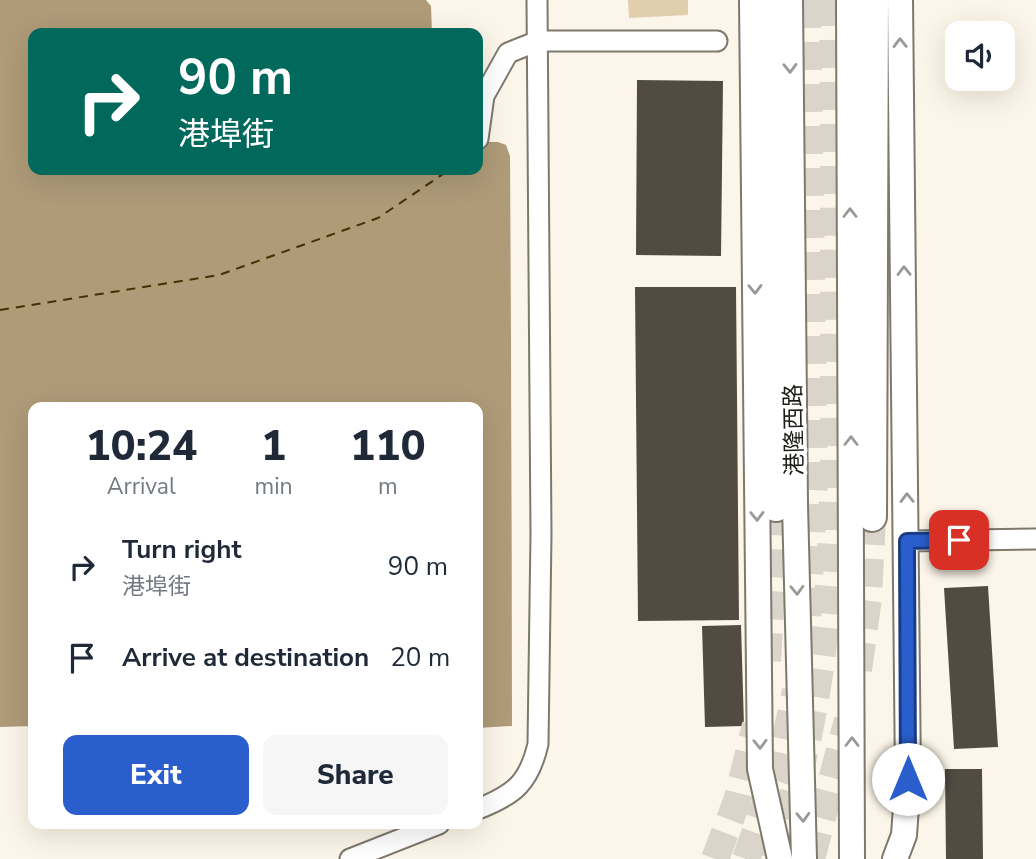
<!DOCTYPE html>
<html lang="en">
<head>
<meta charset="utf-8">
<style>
	body { margin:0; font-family:"Nunito Sans","Noto Sans SC",sans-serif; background:#f6f6f7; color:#1f2937; height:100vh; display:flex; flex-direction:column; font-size:26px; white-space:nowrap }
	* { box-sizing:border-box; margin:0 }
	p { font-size:23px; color:#747a83 }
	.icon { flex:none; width:38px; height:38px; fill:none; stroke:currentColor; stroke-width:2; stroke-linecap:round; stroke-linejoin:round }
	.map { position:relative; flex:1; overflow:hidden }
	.sheet { position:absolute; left:28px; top:402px; width:455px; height:427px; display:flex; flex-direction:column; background:#fff; border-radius:14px; box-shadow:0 7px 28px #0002 }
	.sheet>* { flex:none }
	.banner { position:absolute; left:28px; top:28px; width:455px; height:147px; border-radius:14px; box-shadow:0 7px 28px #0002; background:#00695c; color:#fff; overflow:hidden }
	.controls { position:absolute; left:945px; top:21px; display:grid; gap:14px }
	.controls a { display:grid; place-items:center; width:70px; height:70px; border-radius:14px; background:#fff; box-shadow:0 7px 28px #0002; font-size:35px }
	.pin { position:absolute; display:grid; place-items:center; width:60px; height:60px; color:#fff; margin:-30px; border-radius:14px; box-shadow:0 4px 10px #0006 }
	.me { position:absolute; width:77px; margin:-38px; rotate:0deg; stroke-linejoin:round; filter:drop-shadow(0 0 5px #0008) }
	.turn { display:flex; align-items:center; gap:24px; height:147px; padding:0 35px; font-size:32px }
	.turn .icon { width:91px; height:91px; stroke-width:2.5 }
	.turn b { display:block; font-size:49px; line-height:60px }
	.eta { display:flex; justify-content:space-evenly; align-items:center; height:119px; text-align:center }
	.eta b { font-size:42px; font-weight:800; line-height:49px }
	.action { display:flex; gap:14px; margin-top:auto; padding:14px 35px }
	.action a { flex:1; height:80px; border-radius:14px; background:#2a5ecc; color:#fff; font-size:28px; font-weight:800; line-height:80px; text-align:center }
	.action a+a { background:#f6f6f7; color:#1f2937 }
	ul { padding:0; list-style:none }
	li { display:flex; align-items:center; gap:21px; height:91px; padding:0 35px }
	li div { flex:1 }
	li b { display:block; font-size:26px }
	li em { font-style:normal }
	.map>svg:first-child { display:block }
</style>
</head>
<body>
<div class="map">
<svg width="1036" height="859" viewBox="0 0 1036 859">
	<rect width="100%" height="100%" fill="#fcf5e9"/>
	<path fill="#e0ceac" d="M628,0H688V15L629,18Z"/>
	<path fill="#af9b78" d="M0,0H426L431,6L432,33H33V170H478V142H498L506,145L511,159L512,726L478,728V408H33V726L0,727Z"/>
	<path fill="#fcf5e9" d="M510,152H513L514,159L517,720H513Z"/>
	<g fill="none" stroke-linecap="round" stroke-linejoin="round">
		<path stroke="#453000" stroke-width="2" stroke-dasharray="9 7" stroke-linecap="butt" d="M0,310L219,275L378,218L449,170"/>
	</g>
	<path fill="#514b41" d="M637,80L723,81L721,256L636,255Z
		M635,287H736L739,620L638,621Z
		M988,586L998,747L954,749L944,588Z
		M741,625L744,726L705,727L702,626Z
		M945,769H982L983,859H946Z"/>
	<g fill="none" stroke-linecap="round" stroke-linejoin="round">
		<path stroke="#dbd4ca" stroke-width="28" stroke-dasharray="28 14" stroke-linecap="butt" d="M807,0L814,480L807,620
			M767,661L776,507
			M858,670L868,598L872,517
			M715,859L737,801L756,725
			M746,859L781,761L796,691
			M772,859C835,692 835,524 834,349C834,232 834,116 833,0
			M811,859L848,720"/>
		<defs>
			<path id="minor" d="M478,139L484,96L508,53L538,41H717
				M907,541L1036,539
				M478,809C514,795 529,783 538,744L541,534L537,0
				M350,859L439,824"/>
			<path id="major" d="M752,0L760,769L780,859
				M790,0L795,505L804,859
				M849,0L852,859
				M895,859L904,835L908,779L900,0"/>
			<path id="highway" d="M768,0L776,507
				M872,517L874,0"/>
		</defs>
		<use href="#minor" stroke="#7e786d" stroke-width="23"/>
		<use href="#major" stroke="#7e786d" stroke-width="28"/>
		<use href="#highway" stroke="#7e786d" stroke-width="32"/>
		<use href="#minor" stroke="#fff" stroke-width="19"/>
		<use href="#major" stroke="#fff" stroke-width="24"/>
		<use href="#highway" stroke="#fff" stroke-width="28"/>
	</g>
	<defs><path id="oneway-chevron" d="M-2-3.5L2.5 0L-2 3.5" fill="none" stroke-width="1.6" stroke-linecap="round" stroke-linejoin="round" transform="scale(1.75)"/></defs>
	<g stroke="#9a9997">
		<use href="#oneway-chevron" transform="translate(900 43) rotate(-91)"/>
		<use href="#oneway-chevron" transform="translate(790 68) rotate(89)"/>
		<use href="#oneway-chevron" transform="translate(850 213) rotate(-90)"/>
		<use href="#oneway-chevron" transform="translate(904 271) rotate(-91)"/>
		<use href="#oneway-chevron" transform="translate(755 289) rotate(89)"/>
		<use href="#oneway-chevron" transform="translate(851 441) rotate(-90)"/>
		<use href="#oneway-chevron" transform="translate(907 498) rotate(-91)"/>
		<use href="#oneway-chevron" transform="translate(757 516) rotate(89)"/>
		<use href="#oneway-chevron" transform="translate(797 590) rotate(88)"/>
		<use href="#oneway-chevron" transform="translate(852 742) rotate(-90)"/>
		<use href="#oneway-chevron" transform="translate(760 744) rotate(89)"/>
		<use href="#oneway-chevron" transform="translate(803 817) rotate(88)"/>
	</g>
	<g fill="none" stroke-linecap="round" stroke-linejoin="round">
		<defs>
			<path id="route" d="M908,779L907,541L959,540"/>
		</defs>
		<use href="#route" stroke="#1b3d85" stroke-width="18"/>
		<use href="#route" stroke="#2a5ecc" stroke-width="12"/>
	</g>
	<g text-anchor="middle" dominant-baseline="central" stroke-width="7" stroke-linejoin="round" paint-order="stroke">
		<g font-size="23" fill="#1e1c17" stroke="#fff">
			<text transform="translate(794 430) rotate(-91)">港隆西路</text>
		</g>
	</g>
</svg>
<div class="controls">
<a><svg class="icon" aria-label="sound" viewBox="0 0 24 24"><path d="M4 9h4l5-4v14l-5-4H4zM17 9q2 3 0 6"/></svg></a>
</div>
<div class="pin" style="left:959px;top:540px;background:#d93025"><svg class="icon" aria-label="arrive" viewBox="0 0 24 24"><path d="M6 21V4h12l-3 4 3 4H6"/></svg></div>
<svg class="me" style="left:908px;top:779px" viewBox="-20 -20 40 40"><circle r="19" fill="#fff"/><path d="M0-13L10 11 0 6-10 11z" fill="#2a5ecc"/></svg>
<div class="banner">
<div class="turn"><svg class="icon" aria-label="right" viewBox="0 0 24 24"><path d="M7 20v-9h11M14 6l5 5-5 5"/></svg><div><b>90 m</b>港埠街</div></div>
</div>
<section class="sheet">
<div class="eta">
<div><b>10:24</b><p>Arrival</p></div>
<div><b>1</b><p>min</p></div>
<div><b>110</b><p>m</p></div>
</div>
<ul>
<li><svg class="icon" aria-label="right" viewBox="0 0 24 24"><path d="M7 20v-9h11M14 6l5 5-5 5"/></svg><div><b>Turn right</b><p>港埠街</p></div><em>90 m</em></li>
<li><svg class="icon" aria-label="arrive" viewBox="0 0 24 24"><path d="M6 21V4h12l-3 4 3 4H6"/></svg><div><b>Arrive at destination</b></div><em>20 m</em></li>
</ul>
<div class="action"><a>Exit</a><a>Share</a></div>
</section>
</div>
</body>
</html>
